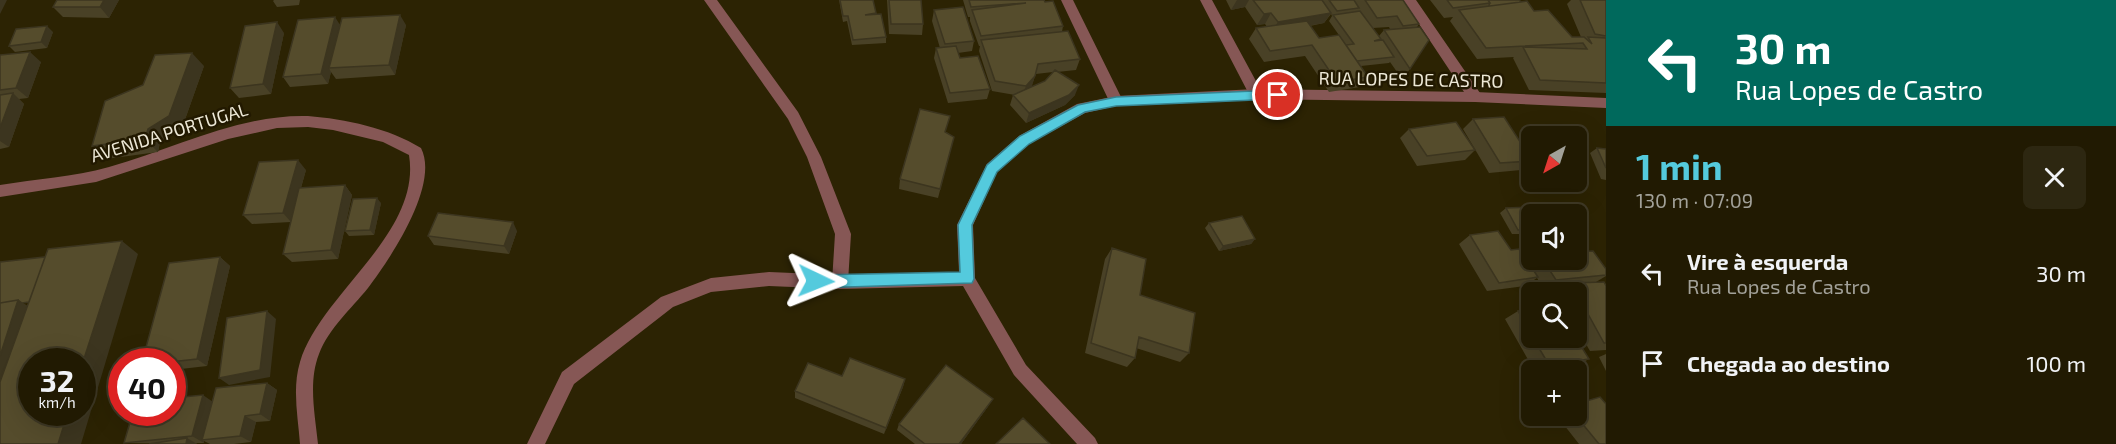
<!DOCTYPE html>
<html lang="pt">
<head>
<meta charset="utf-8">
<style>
	body { margin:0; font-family:"Exo 2",sans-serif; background:#2d2711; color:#f1f3f6; height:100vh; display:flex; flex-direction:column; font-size:22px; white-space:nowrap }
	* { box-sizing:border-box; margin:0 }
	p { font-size:20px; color:#a2a199 }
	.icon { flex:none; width:33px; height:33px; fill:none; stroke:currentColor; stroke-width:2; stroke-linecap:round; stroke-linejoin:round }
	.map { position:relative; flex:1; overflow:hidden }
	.side { display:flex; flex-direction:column; background:#211a02; width:510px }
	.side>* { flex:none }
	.hud { background:#00695c; color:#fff; overflow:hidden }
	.needle { width:39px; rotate:219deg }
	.fabs { position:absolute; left:1521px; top:126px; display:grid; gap:12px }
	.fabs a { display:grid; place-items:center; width:66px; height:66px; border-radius:9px; background:#211a02; box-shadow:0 6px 24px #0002,0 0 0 2px #3e3824; font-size:30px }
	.speed { position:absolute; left:18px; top:348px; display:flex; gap:12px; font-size:30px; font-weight:700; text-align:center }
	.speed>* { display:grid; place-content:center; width:78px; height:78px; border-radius:50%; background:#211a02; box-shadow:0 6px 24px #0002,0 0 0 2px #3e3824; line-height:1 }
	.speed small { font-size:15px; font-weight:400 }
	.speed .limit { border:9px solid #d22; background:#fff; color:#111 }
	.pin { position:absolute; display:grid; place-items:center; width:51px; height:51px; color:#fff; margin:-26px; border:3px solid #fff; border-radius:50%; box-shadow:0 2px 6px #0007 }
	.me { position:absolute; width:66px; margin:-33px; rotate:92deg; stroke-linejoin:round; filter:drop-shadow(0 0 4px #0008) }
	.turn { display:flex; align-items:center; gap:21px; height:126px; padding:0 30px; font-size:27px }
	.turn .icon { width:78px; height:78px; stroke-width:2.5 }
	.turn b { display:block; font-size:42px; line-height:51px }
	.round { display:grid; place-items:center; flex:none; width:63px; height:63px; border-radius:9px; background:#2d2711 }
	.overview { display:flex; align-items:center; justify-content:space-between; height:102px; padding:0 30px }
	h1 { font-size:36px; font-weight:700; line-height:45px; color:#54cadd }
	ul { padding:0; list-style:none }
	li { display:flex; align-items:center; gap:18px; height:90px; padding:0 30px }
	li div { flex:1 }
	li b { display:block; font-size:22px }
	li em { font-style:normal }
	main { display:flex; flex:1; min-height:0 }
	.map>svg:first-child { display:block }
</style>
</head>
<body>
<main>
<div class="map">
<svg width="1606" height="444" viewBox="0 0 1606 444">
	<rect width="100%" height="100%" fill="#2c2303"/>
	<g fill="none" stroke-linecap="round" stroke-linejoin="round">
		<path fill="#865755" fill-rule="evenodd" d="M704,0H717L798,112L821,157L851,234L848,282L846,287L840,289L834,287L832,282L835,234L807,157L788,119Z
			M1061,0H1073L1123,101L1121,105H1111Z
			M1200,0H1212L1263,94L1261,98H1251Z
			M1403,0H1416L1480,93L1482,97L1480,101H1470Z"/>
		<path fill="#865755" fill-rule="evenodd" d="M1256,89L1475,92L1606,98V108L1475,102L1256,99L1116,106L1085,113L1029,144L997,172L973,225L975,278L1026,365L1095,438L1098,444H1077L1014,375L963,286L840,289L769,286L711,292L673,307L574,384L545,444H527L562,372L661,297L711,278L769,272L840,275L959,272L957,225L987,164L1019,136L1077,104L1116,96Z
			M308,116C345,119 389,128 421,148C440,185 390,259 368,288C351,309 329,328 319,354C308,382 315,414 318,444H300C298,417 292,388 300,362C320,294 422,234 409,155L383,142L333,130L308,127L277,128L228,139L96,182L0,197V185C36,179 73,177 109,167C174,149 239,114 308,116Z"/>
	</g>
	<path fill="#494126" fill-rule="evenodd" d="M119,0L109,18L63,17L53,7Z
		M274,0H300L299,5L277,7L273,1Z
		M839,0H873L876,14L886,37V43L852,45L847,21L843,22Z
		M887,0H921L923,24L922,35L889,34Z
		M963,0H1044L1063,26L1062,32L1080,59L1076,70L1057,72L1075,95L1065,105L1026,123L1010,105L1013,95H1015L992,91L979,51L980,46H979L970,21V17H968ZM1053,72L1045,81L1031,87L1036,74Z
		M1226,0H1403L1419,24L1417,27L1410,69L1402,79L1390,62L1389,63L1361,66L1368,77L1360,87L1329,92L1305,56L1264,62L1249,39L1256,28L1267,27L1265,24L1257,25L1245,7L1231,10ZM1331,14L1332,16L1329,21L1346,45L1319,38L1310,26L1324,23ZM1389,27L1390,29L1384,30L1379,36L1373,28Z
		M1430,0H1519L1572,37H1581L1567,4L1571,0H1606V93L1529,90L1513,58L1514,57L1477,59L1450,21L1453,17L1444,18Z
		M934,10L974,41L972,51L958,53L960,58L990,89L987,99L948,103L934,58L936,48H940L932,21Z
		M340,24L406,25L395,75L336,79L331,72L328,84L290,87L283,77Z
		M53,32L47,48L15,52L9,46Z
		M284,33L271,94L239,98L230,88Z
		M0,56L41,62L28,98L19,99L24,104L9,147L0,149Z
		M204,66L182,128L160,142L158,152L106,159L92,146Z
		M1473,119L1532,161L1521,170L1489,173L1463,129Z
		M1409,129L1475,150L1465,160L1417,166L1400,138Z
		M946,132L954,137L938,198L899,189L900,179Z
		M1597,148L1606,149V180L1601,179L1590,153Z
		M306,170L301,188L345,185L352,195L338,259L292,262L283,254L291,222L252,224L243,215Z
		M381,203L374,235L349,236L345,231Z
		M1506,208L1532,214V234H1512L1500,213Z
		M1209,223L1255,239L1251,244L1219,251L1205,228Z
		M517,231L509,254L434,245L428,236Z
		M1470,235L1511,250L1529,264L1535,260H1576L1606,269V276L1596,282L1606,286V350L1590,351L1576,327V292H1558L1567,286L1543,288L1537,278L1525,286L1487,291L1459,244Z
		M1112,248L1140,295L1189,353L1180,362L1136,348L1135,358L1127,367L1085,353L1105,259Z
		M220,257L230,266L207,366L172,370V362Z
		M1532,310V338H1576L1589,359L1576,366L1579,370L1576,371L1534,370L1505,319L1518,311Z
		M1606,354V371L1599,357Z
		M842,376L905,379L903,387L884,434L795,398V391Z
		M267,383L277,390L270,421L256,422L251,442L234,444H210L204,441V443H196L197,444L124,443L212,402Z
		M989,405L961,444H915L897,430L899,424Z
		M1557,416H1576L1606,444H1579Z"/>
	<path fill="#3c351f" d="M0,0H7L0,14Z
		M104,0H119L109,18L100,7Z
		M1237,0H1249L1245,7L1231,10Z
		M1271,13L1265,24L1257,25L1264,14Z
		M1331,13L1324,23L1271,32L1278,22Z
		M400,15L406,25L395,75L389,65Z
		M335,17L342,28L329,68L331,72L328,84L321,74Z
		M277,22L284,33L271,94L263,84Z
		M47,26L53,32L47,48L41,42Z
		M30,52L41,62L28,98L16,88Z
		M192,53L204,66L182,128L160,142L158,152L145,139L148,129Z
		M1035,76L1032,86L1022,96L1026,86Z
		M1079,85L1075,95L1065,105L1026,123L1029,113Z
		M13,93L24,104L9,147L0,141V128Z
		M298,160L306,170L291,222L283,213Z
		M345,185L352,195L338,259L331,250Z
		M377,198L381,203L374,235L370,230Z
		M513,222L517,231L509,254L504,246Z
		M1255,239L1251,244L1219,251L1223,246Z
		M122,241L138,254L81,444H58L68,412H82V365Z
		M220,257L230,266L207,366L197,359Z
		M18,300L38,312L0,432V356Z
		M267,311L276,319L270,377L229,385L219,378Z
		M905,379L903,387L884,434L886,428Z
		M267,383L277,390L270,421L260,414Z
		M203,395L213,402L202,440L204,441V443L192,436Z
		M993,399L989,405L961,444H959Z
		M245,416L256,422L251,442L240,436Z
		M187,438L197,444H186Z"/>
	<path fill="#554c2c" stroke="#3c351f" stroke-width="1.5" d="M57,0H104L100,7H53Z
		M840,0H873L876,13L865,15L881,14L886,37L853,40L848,16H843Z
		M889,0H921L923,24H891Z
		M969,0H1044L1045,2L1053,1L1063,26L981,36L972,10L1026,3L971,7Z
		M1253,0H1322L1331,13L1278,22L1271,13L1264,14Z
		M1329,0H1354L1359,8L1337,11Z
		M1365,0H1403L1419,24L1403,26L1397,16L1377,18Z
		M1447,0H1488L1490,3L1453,8Z
		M1488,0H1519L1521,2L1490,6L1489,5L1490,3Z
		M1580,0H1606V36L1595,34Z
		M1527,1L1534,11L1548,10L1572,37H1584L1592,44L1588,37L1606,38V83L1540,80L1523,47L1587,49L1583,43L1486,48L1459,10Z
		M963,7L974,41L945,44L934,10Z
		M1360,11L1381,39L1374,41L1383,40L1394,57L1357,61L1346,45L1354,44L1333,15Z
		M400,15L389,65L329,68L342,18Z
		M335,17L321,74L283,77L298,20Z
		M1307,21L1319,38L1339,35L1368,77L1337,82L1312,45L1270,51L1256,28Z
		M277,22L263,84L230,88L245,26Z
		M47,26L41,42L9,46L16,29Z
		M1420,27L1429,40L1410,69L1384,30Z
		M1068,31L1080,59L1038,64L1035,76L1026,86L995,81L981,40Z
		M956,46L960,58L978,56L990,89L950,93L936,48Z
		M30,52L16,88L0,90V55Z
		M192,53L169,116L148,129L145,139L92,146L105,101L143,85L155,55Z
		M1055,70L1079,85L1069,95L1029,113L1013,95L1045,81Z
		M13,93L0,128V95Z
		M920,109L950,116L945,132L954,137L940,189L900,179Z
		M1504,117L1532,160V161L1500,163L1473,119Z
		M1456,122L1475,150L1427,156L1409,129Z
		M1597,148L1606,149V168Z
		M298,160L283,213L243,215L259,162Z
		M345,185L331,250L283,254L299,188Z
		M377,198L370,230L345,231L353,199Z
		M1556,206L1561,214H1532V229L1518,230L1506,208Z
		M438,213L513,222L504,246L428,236Z
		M1242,216L1255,239L1223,246L1209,223Z
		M1498,231L1511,250L1519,249L1538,277L1499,283L1470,235Z
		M122,241L82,365V362H32V412H68L58,444H0V382L48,249Z
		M1112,248L1146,259L1140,295L1195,313L1189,353L1139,337L1135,358L1091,343Z
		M1593,251L1606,269V275L1556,280L1543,260H1576V252Z
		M45,257L29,302L22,303L18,300L0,303V262Z
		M220,257L197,359L170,362H142L169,263Z
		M1604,282L1606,286V343H1604L1571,283Z
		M18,300L0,356V303Z
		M1532,310V335L1518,311Z
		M267,311L260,370L219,378L227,318Z
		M1533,338H1576L1589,359L1573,361L1579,370H1552Z
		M850,358L905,379L886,428L795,391L808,363L842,376Z
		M946,365L993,399L959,444H925L899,424Z
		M267,383L260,414L245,416L240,436L202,440L216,388Z
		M203,395L192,436L124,443L133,412H172V398Z
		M1600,397L1606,404V444H1599L1576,416V404Z
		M1023,418L1050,444H996Z
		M187,438L186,444H149Z"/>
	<path fill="#54cadd" stroke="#378390" stroke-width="1.5" d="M1278,90L1285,95L1278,99L1116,106L1085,112L1029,144L997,172L972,225L974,279L972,283L816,288L811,286L809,281L811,277L816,275L960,272L958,225L987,165L1020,136L1078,105L1116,97Z"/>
	<g text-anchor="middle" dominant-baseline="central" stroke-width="5" stroke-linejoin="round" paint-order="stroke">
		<g font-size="18" fill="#ede8d6" stroke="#221900">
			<text transform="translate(1411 79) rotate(1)">RUA LOPES DE CASTRO</text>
			<text transform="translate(169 132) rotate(-17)">AVENIDA PORTUGAL</text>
		</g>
	</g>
</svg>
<div class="fabs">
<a><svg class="needle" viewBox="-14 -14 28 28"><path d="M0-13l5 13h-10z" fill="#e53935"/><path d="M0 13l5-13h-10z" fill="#a2a199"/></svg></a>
<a><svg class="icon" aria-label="sound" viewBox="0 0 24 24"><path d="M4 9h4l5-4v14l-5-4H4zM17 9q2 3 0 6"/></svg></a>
<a><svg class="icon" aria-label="search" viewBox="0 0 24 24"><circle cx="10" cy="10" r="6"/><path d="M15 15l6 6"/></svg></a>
<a>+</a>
</div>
<div class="speed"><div>32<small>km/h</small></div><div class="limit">40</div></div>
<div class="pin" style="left:1278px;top:95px;background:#d93025"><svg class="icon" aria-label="arrive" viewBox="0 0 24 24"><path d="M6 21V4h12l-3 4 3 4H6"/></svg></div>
<svg class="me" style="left:816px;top:281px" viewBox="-20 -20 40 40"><path d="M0-17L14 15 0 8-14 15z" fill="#54cadd" stroke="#fff" stroke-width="4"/></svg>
</div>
<section class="side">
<div class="hud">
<div class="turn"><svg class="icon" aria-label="left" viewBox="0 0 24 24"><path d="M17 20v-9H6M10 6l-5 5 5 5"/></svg><div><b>30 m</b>Rua Lopes de Castro</div></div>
</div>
<div class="overview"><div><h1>1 min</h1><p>130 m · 07:09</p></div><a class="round"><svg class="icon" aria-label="close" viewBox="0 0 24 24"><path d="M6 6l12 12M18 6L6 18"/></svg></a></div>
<ul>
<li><svg class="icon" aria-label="left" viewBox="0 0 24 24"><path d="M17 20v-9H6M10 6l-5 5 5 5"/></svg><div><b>Vire à esquerda</b><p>Rua Lopes de Castro</p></div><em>30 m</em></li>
<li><svg class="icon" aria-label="arrive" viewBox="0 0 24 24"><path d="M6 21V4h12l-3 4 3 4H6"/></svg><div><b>Chegada ao destino</b></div><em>100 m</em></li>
</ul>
</section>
</main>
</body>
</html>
